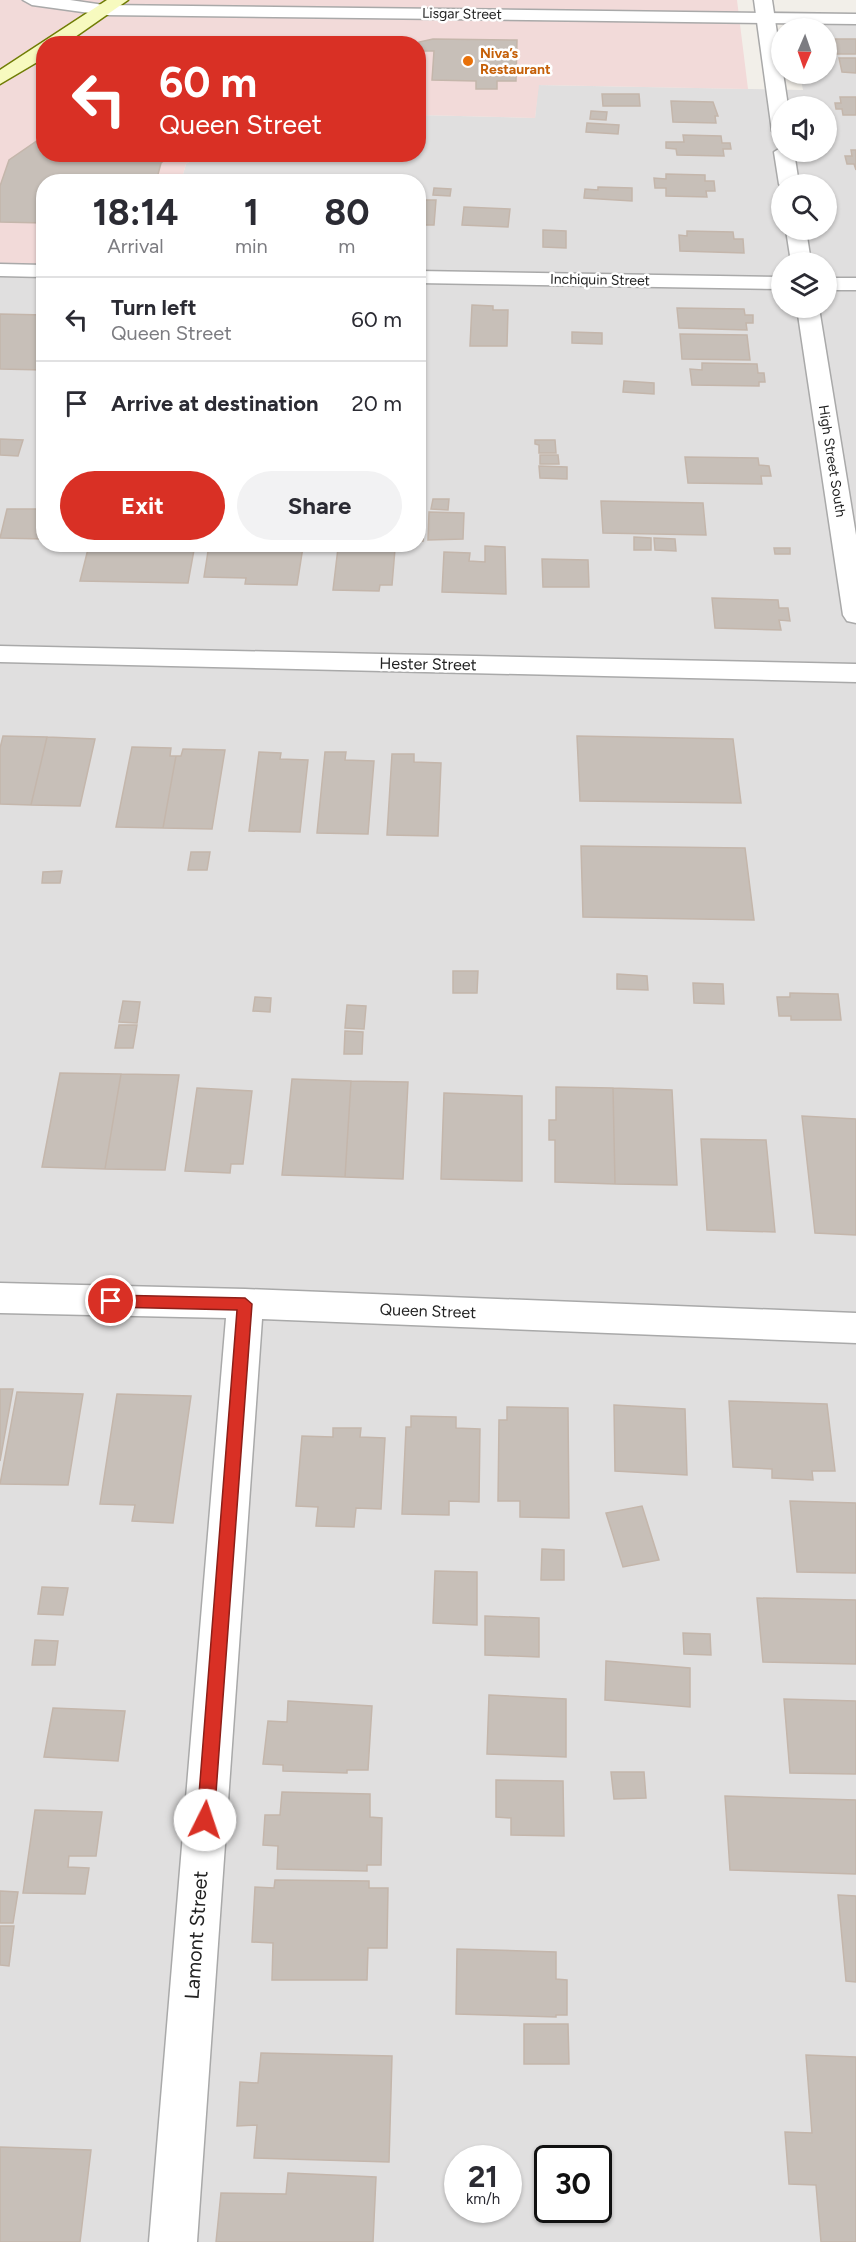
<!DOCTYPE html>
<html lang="en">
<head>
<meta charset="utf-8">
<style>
	body { margin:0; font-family:Figtree,sans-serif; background:#f2f2f3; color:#2b2b33; height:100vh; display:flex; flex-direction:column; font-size:22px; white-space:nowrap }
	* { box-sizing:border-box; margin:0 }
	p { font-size:20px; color:#7c7c81 }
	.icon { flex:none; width:33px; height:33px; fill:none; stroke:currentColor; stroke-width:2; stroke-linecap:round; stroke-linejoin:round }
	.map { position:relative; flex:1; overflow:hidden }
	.panel { position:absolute; left:36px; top:174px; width:390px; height:378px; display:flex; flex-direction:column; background:#fff; border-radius:24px; box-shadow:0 2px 4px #0004 }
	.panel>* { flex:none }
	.top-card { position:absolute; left:36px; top:36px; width:390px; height:126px; border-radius:24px; box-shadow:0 2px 4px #0004; background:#d93025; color:#fff; overflow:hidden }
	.needle { width:39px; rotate:182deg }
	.buttons { position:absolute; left:771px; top:18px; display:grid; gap:12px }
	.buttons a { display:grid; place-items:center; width:66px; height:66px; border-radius:50%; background:#fff; box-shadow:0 2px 4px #0004; font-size:30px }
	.speed { position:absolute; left:444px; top:2145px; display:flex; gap:12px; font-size:30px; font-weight:700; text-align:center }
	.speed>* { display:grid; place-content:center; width:78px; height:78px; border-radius:50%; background:#fff; box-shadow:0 2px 4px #0004; line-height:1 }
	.speed small { font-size:15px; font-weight:400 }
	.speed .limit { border:3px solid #111; border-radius:9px; background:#fff; color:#111 }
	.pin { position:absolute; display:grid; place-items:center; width:51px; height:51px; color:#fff; margin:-26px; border:3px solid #fff; border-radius:50%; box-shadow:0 2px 6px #0007 }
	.me { position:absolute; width:66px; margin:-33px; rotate:4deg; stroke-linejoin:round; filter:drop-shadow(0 0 4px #0008) }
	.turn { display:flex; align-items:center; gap:21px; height:126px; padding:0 24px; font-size:27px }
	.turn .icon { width:78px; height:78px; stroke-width:2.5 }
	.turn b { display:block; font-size:42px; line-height:51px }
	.eta { display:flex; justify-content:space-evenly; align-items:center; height:102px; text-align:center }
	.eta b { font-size:36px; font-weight:700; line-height:42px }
	.primary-button { display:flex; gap:12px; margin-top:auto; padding:12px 24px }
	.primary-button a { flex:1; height:69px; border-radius:36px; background:#d93025; color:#fff; font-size:24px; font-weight:700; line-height:69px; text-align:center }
	.primary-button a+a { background:#f2f2f3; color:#2b2b33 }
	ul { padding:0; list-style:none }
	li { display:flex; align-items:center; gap:18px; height:84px; padding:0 24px; border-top:2px solid #e1e1e2 }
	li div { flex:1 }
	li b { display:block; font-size:22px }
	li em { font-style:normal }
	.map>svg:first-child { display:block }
</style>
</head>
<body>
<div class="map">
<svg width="856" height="2242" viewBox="0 0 856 2242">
	<rect width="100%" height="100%" fill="#f2efe9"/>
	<path fill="#e0dfdf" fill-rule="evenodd" d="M792,24L856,25V2242H0V276L43,277L44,544H418V182L181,181L186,164L202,154H418L419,115L535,118L538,85L803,90L800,74H826V28H793ZM782,106H826V152H782ZM782,184H826V230H782ZM782,262H826V308H782ZM458,2158H508V2210H458ZM548,2158H598V2210H548Z"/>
	<path fill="#f2dad9" d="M0,0H737L748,89L539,85L535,118L419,115L418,44H44V154L202,155L186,164L181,181L44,182L43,277L0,276Z"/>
	<path fill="#c7bfb8" stroke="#c4b6ab" stroke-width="1.5" d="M433,39L517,40L516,81H497V89H476V81L432,80L434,51H421L419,46V42Z
		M826,39H856V54H830Z
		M839,58H856V73L842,72Z
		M602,94H639L640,106H603Z
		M840,97H856V115H843L842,109H836L835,103H841Z
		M671,101L713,102L718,116H715L716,123L673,122Z
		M591,111L607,112L606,120L590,119Z
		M587,123L619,125L618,134L586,132Z
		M683,135L721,136L722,143H730L731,149H723L724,156L677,155L676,149L666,148V142H684Z
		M44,136V154H172L161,163L156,182H44V223L0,222V186L9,160Z
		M851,150H856V170L854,164H847L845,156H852Z
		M666,174L705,175V181H714L715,191H706L707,197L666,196V188H655L654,178L666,179Z
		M598,187L632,188V201L584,198L585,189L598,190Z
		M434,188L451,189L450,196L433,195Z
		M418,200H436L434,225H418Z
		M464,207L510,209L508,227L462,225Z
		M543,230L566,231V248L543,247Z
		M687,231L733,232L734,239H743L744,253L680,251L679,235L687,236Z
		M472,305L493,306V310H508L507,346H470Z
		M677,308L744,309L745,315H753V323H746L747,330L679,328Z
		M0,314L44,315V370L0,369Z
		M572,332L602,333V344L572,343Z
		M680,334L747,335L750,360L682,359Z
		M702,363L757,364L758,373H764L765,382H759V386L692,385L690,369L702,370Z
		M624,381L654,383V394L623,392Z
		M0,439L23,440L18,456L0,455Z
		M535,440H555L556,453H539V445L535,444Z
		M540,455H558L559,464H540Z
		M685,457L758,458L759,465L769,466L771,476H761L762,484L688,483Z
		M539,466L567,467V479L540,478Z
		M433,499H449L448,510L431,509Z
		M418,501H425L423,541H418Z
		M601,501L703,503L706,535L603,533Z
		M7,509H44V539L0,538Z
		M429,512L464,513L463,539L428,540Z
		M634,537L651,538V550H634Z
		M654,538L675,539L676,551L655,550Z
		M209,545L303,547L297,585L245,584L246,578L204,577Z
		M485,546L505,547L506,594L442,592L444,552L470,553L469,561L485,562Z
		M338,548L395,549L392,585H380L379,591L333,590Z
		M774,548H790V554H775Z
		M88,549L194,550L188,583L80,581Z
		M542,559L588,560L589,587H543Z
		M712,598L778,600L779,608H788L790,621L779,620L781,630L715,628Z
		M3,736L47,737L31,805L0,804V748Z
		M577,736L733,739L741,803L580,801Z
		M47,737L95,739L80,806L31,805Z
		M132,747L171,748L170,756H176L163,828L116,827Z
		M183,749L225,750L212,829L163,828L176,756H181Z
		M259,752L281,753L280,759L308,760L300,832L249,831Z
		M325,752H346L345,760L374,761L368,834L317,833Z
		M392,754H414V762L441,763L438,836L387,835Z
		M581,846L745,848L754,920L583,917Z
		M191,852H210L207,870H188Z
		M62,871L60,883H42L43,872Z
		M453,971H478L477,993H453Z
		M617,974L647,976L648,990L617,989Z
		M693,983L723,984L724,1004L694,1003Z
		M790,993L838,994L841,1020H791V1016H779L777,997H790Z
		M255,997L271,998L270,1012L253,1011Z
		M123,1001L140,1002L137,1023L119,1022Z
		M347,1005L366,1006L364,1029L345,1028Z
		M119,1025H137L133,1048H115Z
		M345,1031L363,1032L362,1054H344Z
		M60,1073L121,1074L105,1169L42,1167Z
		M121,1074L179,1075L165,1170L105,1169Z
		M292,1079L351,1081L345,1177L282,1175Z
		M351,1081L408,1082L403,1179L345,1177Z
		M556,1087L613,1088L615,1184L555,1182V1140H549V1120H556Z
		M197,1088L252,1091L243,1164H231L230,1173L185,1171Z
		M613,1088L672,1090L677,1185L615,1184Z
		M444,1093L522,1096V1181L441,1179Z
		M802,1116L856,1119V1235L815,1233Z
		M701,1139L766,1140L775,1232L707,1230Z
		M0,1389H13L0,1461Z
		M17,1392L83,1394L68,1485L0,1484Z
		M117,1394L191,1396L173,1523L132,1521L135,1505L100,1504Z
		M729,1401L827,1404L835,1471H812L813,1480L772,1478V1469L733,1467Z
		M614,1405L685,1409L687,1475L615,1471Z
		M507,1407L568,1408L569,1518L520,1517V1501H498L499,1420H507Z
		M411,1416L456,1417V1428L480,1429L479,1502L449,1501V1515L402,1514L406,1427H411Z
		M333,1428H361L360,1437L385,1438L381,1509L356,1508L354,1527L316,1526L318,1507L296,1506L302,1436L333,1437Z
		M790,1501L856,1503V1573L797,1572Z
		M642,1506L659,1560L623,1567L606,1513Z
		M542,1549L564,1550V1580H541Z
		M435,1571L477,1572V1625L433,1623Z
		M42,1587L68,1588L63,1615L38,1614Z
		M757,1598L856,1600V1664L763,1662Z
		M485,1616L539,1618V1657L485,1655Z
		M683,1633L710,1634L711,1655L684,1654Z
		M35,1640L58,1641L55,1665H32Z
		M606,1661L690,1668V1707L605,1700Z
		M489,1695L566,1699V1757L487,1754Z
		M784,1699L856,1701V1774L790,1773Z
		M288,1701L372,1706L368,1770H347V1773L283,1771V1765L263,1764L268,1721L287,1722Z
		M53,1708L125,1711L118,1761L44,1757Z
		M611,1772H644L646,1798L614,1799Z
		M496,1780L563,1781L564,1836L511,1835V1818L496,1817Z
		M282,1792L370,1794V1817L382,1818L381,1865H367V1871L277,1869L278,1846L263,1845L265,1815H280Z
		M725,1796L856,1800V1874L730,1870Z
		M35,1810L102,1812L96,1856H69L68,1867L89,1868L85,1894L23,1893Z
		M275,1880L369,1881V1888H388L387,1948H368L367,1980H272L273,1943L252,1942L255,1887L274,1888Z
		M0,1891L18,1892L13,1923H0Z
		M838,1895L856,1896V1982L846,1981Z
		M0,1926H14L9,1966L0,1965Z
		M457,1949L556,1952V1979L567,1980V2015H556V2017L456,2014Z
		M524,2024H568L569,2064H524Z
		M261,2053L392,2056L389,2162L254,2158L257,2125L237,2126L240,2082L258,2083Z
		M806,2055L856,2057V2242H821L816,2185L789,2184L785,2132L812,2133Z
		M0,2147L91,2150L80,2242H0Z
		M288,2173L376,2177L373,2242H216L221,2193L286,2194Z"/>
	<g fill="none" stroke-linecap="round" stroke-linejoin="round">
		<defs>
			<path id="minor" d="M23,0H70L104,5L856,14V24L104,15L32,5Z
				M0,264L44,265V277L0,276Z
				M418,271L782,277V289L418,283Z
				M826,278H856V290H826Z
				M0,646L856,664V682L0,662Z
				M0,1283L245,1289L856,1313V1343L262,1319L197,2242H149L226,1318L0,1313Z"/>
			<path id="tertiary" d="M754,0H772L788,106H782V137L772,131Z
				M782,147V152H794L799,184H782V188L779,184L774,152Z
				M786,230H806L811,262H791Z
				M797,308H819L856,535V623L847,621L843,615Z"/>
			<path id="secondary" d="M107,0H128L65,44H44V58L0,84V70Z"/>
		</defs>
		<use href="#minor" stroke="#a9a9a9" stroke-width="3"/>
		<use href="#tertiary" stroke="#a9a9a9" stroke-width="3"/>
		<use href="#secondary" stroke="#707d05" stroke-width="3"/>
		<use href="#minor" fill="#fff" fill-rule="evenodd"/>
		<use href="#tertiary" fill="#fff" fill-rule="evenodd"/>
		<use href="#secondary" fill="#f7fabf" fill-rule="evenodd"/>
	</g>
	<path fill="#d93025" stroke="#8d1f18" stroke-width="1.5" d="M111,1295L245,1298L252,1304L214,1820L212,1826L205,1829L199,1826L197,1820L237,1310L111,1307L104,1301Z"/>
	<circle fill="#e8710a" stroke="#fff" stroke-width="2" cx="468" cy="61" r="6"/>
	<g text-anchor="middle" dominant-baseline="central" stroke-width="5" stroke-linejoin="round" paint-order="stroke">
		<g font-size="14" fill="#222" stroke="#fff">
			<text transform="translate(462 14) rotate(1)">Lisgar Street</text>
			<text transform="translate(600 280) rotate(1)">Inchiquin Street</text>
			<text transform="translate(832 461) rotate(81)">High Street South</text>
		</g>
		<g font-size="14" font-weight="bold" fill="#c56008" stroke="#fff" text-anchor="start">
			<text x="480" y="53">Niva’s<tspan x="480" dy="16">Restaurant</tspan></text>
		</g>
		<g font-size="16" fill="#222" stroke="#fff">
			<text transform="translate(428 664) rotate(1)">Hester Street</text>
			<text transform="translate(428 1311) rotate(2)">Queen Street</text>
		</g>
		<g font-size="20" fill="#222" stroke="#fff">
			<text transform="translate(196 1935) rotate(-86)">Lamont Street</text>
		</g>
	</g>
</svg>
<div class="buttons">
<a><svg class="needle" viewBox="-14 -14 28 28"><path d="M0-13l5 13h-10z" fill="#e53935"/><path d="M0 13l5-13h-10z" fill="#7c7c81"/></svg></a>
<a><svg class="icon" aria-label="sound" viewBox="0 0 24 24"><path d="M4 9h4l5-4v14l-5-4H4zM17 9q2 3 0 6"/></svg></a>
<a><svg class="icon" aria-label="search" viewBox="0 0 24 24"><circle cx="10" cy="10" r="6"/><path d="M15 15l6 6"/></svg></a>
<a><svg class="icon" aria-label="layers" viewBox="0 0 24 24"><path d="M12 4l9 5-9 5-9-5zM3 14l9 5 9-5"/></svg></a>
</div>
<div class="speed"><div>21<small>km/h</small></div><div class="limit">30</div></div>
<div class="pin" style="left:111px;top:1301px;background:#d93025"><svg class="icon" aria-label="arrive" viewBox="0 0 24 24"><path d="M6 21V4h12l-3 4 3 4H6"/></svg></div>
<svg class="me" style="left:205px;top:1820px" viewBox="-20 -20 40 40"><circle r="19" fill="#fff"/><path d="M0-13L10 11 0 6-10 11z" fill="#d93025"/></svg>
<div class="top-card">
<div class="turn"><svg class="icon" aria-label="left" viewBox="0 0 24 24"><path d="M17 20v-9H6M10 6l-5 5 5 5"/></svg><div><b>60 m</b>Queen Street</div></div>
</div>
<section class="panel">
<div class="eta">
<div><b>18:14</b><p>Arrival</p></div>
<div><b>1</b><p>min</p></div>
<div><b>80</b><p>m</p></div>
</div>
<ul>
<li><svg class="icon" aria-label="left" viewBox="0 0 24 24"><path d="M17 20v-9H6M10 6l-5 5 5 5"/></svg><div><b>Turn left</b><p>Queen Street</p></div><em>60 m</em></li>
<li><svg class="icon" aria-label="arrive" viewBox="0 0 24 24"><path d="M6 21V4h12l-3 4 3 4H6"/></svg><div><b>Arrive at destination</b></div><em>20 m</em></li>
</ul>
<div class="primary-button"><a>Exit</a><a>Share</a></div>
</section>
</div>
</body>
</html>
